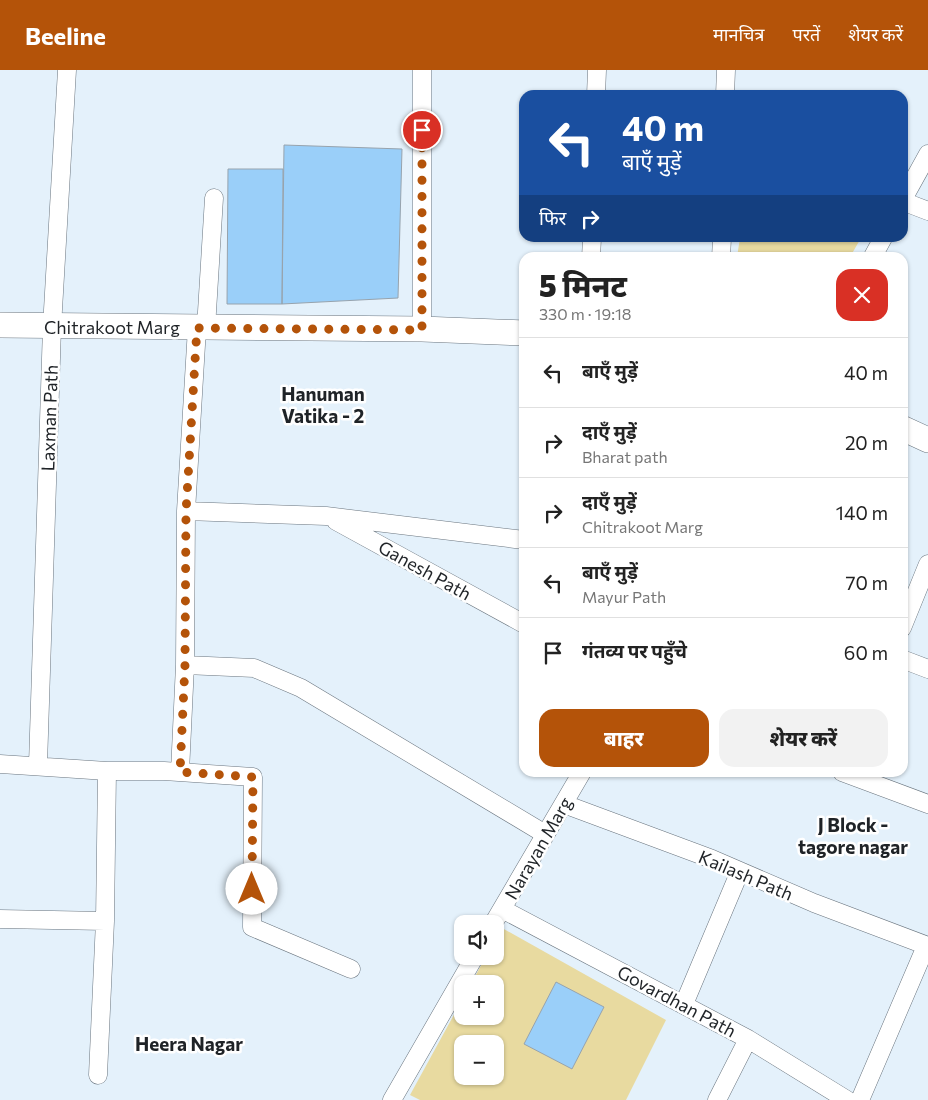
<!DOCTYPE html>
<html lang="hi">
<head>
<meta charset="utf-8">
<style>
	body { margin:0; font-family:Commissioner,"Noto Sans Devanagari",sans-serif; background:#f2f2f2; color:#222; height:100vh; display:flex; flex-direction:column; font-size:19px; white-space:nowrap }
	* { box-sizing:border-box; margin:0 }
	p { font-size:16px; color:#767676 }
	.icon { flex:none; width:28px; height:28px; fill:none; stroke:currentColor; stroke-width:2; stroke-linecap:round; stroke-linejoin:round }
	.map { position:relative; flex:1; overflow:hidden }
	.panel { position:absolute; left:519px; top:182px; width:389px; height:525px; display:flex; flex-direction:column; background:#fff; border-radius:15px; box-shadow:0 1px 4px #0004 }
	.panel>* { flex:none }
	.hud { position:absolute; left:519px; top:20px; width:389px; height:152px; border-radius:15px; box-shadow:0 1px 4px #0004; background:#1a4fa0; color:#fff; overflow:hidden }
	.controls { position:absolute; left:454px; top:845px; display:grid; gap:10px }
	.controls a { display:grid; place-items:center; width:50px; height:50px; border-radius:10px; background:#fff; box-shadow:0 1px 4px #0004; font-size:25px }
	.pin { position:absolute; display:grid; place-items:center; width:42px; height:42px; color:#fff; margin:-21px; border:2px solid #fff; border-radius:50%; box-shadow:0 1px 5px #0007 }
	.me { position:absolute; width:55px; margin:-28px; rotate:0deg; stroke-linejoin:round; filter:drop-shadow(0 0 4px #0008) }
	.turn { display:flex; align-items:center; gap:18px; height:105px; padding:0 20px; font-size:22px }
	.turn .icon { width:65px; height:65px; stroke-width:2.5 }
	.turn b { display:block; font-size:35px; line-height:42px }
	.then { display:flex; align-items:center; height:48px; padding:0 20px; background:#0003; gap:10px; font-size:19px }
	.round { display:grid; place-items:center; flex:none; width:52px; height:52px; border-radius:15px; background:#f2f2f2 }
	.overview { display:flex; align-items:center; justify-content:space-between; height:85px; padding:0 20px }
	h1 { font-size:30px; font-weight:800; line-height:38px }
	.action { display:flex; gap:10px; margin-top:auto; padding:10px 20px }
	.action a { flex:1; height:58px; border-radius:15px; background:#b45309; color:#fff; font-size:20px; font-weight:800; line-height:58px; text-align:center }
	.action a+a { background:#f2f2f2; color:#222 }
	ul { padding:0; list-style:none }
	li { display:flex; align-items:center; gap:15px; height:70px; padding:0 20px; border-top:1px solid #e0e0e0 }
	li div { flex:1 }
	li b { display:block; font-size:19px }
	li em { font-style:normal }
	header { display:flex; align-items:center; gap:30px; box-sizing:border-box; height:70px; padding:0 25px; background:#b45309; color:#fff }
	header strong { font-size:24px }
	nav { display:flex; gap:28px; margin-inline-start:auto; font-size:18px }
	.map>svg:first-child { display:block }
</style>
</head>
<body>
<header>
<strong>Beeline</strong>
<nav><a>मानचित्र</a><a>परतें</a><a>शेयर करें</a></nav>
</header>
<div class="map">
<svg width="928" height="1030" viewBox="0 0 928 1030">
	<rect width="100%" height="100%" fill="#e4f1fb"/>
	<path fill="#e8daa0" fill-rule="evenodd" d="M740,168H861L850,187H737Z
		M502,858L666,950L626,1030H420L410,1025L462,930V946H495V914H471L486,886H495V870ZM462,974H495V1006H462Z"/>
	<path fill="#9acff9" stroke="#97a3ad" d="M284,75L402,79L398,228L282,234Z
		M228,99H283L282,234H227Z
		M556,912L604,937L572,999L524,974Z"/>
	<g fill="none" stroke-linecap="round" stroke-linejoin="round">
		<defs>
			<path id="street" d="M422,0V259
				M596,25L597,0
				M725,25L726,0
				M902,131L928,84
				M902,131L928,141
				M591,188L592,168
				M721,188L722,168
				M872,188L883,168
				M206,258L214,128
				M186,441L326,446L524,470
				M336,451L524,554
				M902,558L928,494
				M902,589L928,599
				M185,595L254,598L301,618L545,764
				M0,694L107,701H164L253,707L252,857L351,899
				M38,695L52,257L67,0
				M180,702L185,595L186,441L197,258
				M842,702L928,734
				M564,734L712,789L814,833L928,876
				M502,839L748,969L847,1030
				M0,849L105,851L107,701
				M493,854L582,702
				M684,934L740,801
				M98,1005L105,851
				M392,1030L475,886
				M717,1030L748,969
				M860,1030L926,876"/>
			<path id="secondary" d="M0,255L422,259L524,263
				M902,358L928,370"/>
		</defs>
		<use href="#street" stroke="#6a757f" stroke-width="19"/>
		<use href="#secondary" stroke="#6a757f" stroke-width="26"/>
		<use href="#street" stroke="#fff" stroke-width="18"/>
		<use href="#secondary" stroke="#fff" stroke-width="25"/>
	</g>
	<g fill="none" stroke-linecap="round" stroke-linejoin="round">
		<path stroke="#b45309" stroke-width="9" stroke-dasharray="0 16.2" d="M252,819L253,707L180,702L185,595L186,442L197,258L422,260V60"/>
	</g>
	<g text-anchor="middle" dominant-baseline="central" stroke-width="5" stroke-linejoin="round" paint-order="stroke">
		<g font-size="18" fill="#1f2327" stroke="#fff">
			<text x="112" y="257">Chitrakoot Marg</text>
			<text transform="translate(49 348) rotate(-88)">Laxman Path</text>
			<text transform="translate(425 500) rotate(29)">Ganesh Path</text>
			<text transform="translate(538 778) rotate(-60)">Narayan Marg</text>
			<text transform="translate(746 805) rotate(23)">Kailash Path</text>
			<text transform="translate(677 931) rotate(28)">Govardhan Path</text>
		</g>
		<g font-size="19" font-weight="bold" fill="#1f2327" stroke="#fff">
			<text x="323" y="323">Hanuman<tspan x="323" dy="22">Vatika - 2</tspan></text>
			<text x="853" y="754">J Block -<tspan x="853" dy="22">tagore nagar</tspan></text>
			<text x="189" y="973">Heera Nagar</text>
		</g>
	</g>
</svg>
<div class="controls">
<a><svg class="icon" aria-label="sound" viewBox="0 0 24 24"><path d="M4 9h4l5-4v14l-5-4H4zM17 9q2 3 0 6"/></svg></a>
<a>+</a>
<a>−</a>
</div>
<div class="pin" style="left:422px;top:60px;background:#d93025"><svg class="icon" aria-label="arrive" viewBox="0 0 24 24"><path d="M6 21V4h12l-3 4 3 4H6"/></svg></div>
<svg class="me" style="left:252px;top:819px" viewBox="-20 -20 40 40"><circle r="19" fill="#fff"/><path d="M0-13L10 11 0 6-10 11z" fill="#b45309"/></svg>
<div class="hud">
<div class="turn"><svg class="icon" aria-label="left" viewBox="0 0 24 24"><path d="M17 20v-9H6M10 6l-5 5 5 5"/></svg><div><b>40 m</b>बाएँ मुड़ें</div></div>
<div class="then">फिर<svg class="icon" aria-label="right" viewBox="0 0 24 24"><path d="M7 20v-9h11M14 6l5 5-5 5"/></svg></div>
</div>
<section class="panel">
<div class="overview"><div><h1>5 मिनट</h1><p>330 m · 19:18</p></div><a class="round" style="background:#d93025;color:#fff"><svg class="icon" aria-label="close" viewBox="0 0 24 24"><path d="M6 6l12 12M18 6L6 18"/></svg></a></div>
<ul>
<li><svg class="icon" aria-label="left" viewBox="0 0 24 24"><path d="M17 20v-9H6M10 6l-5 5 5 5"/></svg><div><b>बाएँ मुड़ें</b></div><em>40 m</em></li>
<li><svg class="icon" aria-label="right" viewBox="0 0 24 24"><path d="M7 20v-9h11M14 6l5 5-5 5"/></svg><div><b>दाएँ मुड़ें</b><p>Bharat path</p></div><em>20 m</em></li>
<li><svg class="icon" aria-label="right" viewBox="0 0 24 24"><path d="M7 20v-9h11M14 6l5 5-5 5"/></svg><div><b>दाएँ मुड़ें</b><p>Chitrakoot Marg</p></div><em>140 m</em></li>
<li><svg class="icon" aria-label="left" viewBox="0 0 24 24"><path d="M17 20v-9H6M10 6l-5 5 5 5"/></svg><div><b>बाएँ मुड़ें</b><p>Mayur Path</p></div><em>70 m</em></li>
<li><svg class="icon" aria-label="arrive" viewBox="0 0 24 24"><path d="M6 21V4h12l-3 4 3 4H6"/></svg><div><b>गंतव्य पर पहुँचे</b></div><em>60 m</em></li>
</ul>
<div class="action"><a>बाहर</a><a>शेयर करें</a></div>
</section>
</div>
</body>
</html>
